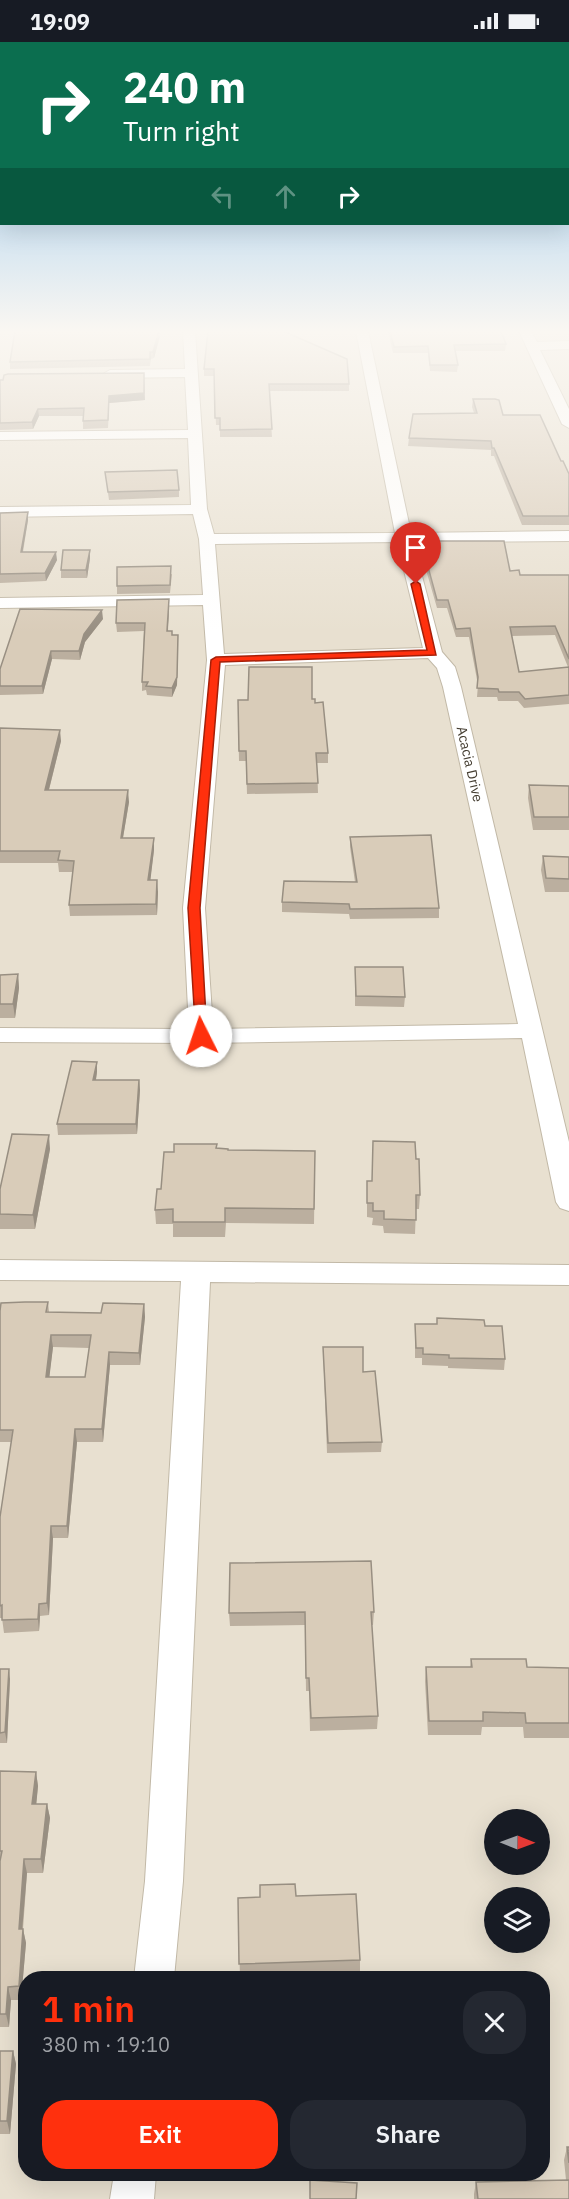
<!DOCTYPE html>
<html lang="en">
<head>
<meta charset="utf-8">
<style>
	body { margin:0; font-family:"IBM Plex Sans",sans-serif; background:#242831; color:#f1f3f6; height:100vh; display:flex; flex-direction:column; font-size:22px; white-space:nowrap }
	* { box-sizing:border-box; margin:0 }
	p { font-size:20px; color:#9ea1a6 }
	.icon { flex:none; width:33px; height:33px; fill:none; stroke:currentColor; stroke-width:2; stroke-linecap:round; stroke-linejoin:round }
	.map { position:relative; flex:1; overflow:hidden }
	.details { position:absolute; left:18px; top:1929px; width:532px; height:210px; display:flex; flex-direction:column; background:#171b24; border-radius:24px; box-shadow:0 6px 24px #0002 }
	.details>* { flex:none }
	.hud { position:absolute; left:0px; top:0px; width:570px; height:183px; box-shadow:0 6px 24px #0002; background:#0b6e4f; color:#fff; overflow:hidden }
	.needle { width:39px; rotate:91deg }
	.buttons { position:absolute; left:484px; top:1767px; display:grid; gap:12px }
	.buttons a { display:grid; place-items:center; width:66px; height:66px; border-radius:50%; background:#171b24; box-shadow:0 6px 24px #0002; font-size:30px }
	.pin { position:absolute; display:grid; place-items:center; width:51px; height:51px; color:#fff; margin:-62px -26px; border-radius:50% 50% 50% 0; rotate:-45deg; box-shadow:0 0 6px #0007 }
	.pin .icon { rotate:45deg }
	.me { position:absolute; width:66px; margin:-33px; rotate:356deg; stroke-linejoin:round; filter:drop-shadow(0 0 4px #0008) }
	.turn { display:flex; align-items:center; gap:21px; height:126px; padding:0 24px; font-size:27px }
	.turn .icon { width:78px; height:78px; stroke-width:2.5 }
	.turn b { display:block; font-size:42px; line-height:51px }
	.lanes { display:flex; align-items:center; height:57px; padding:0 24px; background:#0003; justify-content:center; gap:30px; direction:ltr }
	.lanes .off { opacity:.35 }
	.round { display:grid; place-items:center; flex:none; width:63px; height:63px; border-radius:24px; background:#242831 }
	.overview { display:flex; align-items:center; justify-content:space-between; height:102px; padding:0 24px }
	h1 { font-size:36px; font-weight:600; line-height:45px; color:#ff300d }
	.action { display:flex; gap:12px; margin-top:auto; padding:12px 24px }
	.action a { flex:1; height:69px; border-radius:24px; background:#ff300d; color:#fff; font-size:24px; font-weight:600; line-height:69px; text-align:center }
	.action a+a { background:#242831; color:#f1f3f6 }
	.status { display:flex; justify-content:space-between; align-items:center; height:42px; padding:0 30px; background:#171b24; direction:ltr }
	.status svg { height:16px; fill:currentColor }
	.map>svg:first-child { display:block }
</style>
</head>
<body>
<div class="status"><b>19:09</b><svg viewBox="0 0 49 12"><path d="M0 12V9h3v3zM5 12V6h3v6zM10 12V3h3v9zM15 12V0h3v12zM26 1h20v11H26zM47 4h2v5h-2z"/></svg></div>
<div class="map">
<svg width="569" height="2157" viewBox="0 0 569 2157">
	<rect width="100%" height="100%" fill="#f3eee2"/>
	<path fill="#e8e0d0" fill-rule="evenodd" d="M0,289H569V2157H0ZM495,1778H540V1822H495ZM495,1856H540V1900H495ZM26,1936H543V2132H26Z"/>
	<g fill="none" stroke-linecap="round" stroke-linejoin="round">
		<defs>
			<path id="minor" d="M183,289H195L207,467L214,492L395,491L356,289H368L411,491L569,489V499L413,500L442,610L455,625L461,645L569,1100V1169L560,1166L556,1160L522,996L201,1001L0,1000V986L189,987L183,866L207,618L203,563L0,566V556L203,553L199,497L193,472L0,475V465L191,463L188,396L0,398V390L188,388L185,335L110,336L103,332L110,328L185,327ZM397,500L423,606L224,612L215,502ZM428,616L437,626L443,645L518,982L213,987L205,866L225,623Z
				M519,289H531L537,300L569,299V307L540,308L569,367V386L562,382Z
				M0,1218L569,1223V1243L210,1240L183,1839L174,1936H134L145,1839L181,1239L0,1238Z
				M114,2132H156L154,2157H110Z"/>
		</defs>
		<use href="#minor" stroke="#c2b9a7" stroke-width="2"/>
		<use href="#minor" fill="#fff" fill-rule="evenodd"/>
	</g>
	<path fill="#bbaf9f" fill-rule="evenodd" d="M208,289L349,342V349H269L272,395H220V383H216L214,334H204V327Z
		M388,289H501L506,302L505,309H455L458,323L457,330L430,329L428,311H393Z
		M160,294L154,316L151,317L150,324L10,327V320Z
		M0,338L145,358L109,361L108,386L83,387V374H39L33,387L0,388Z
		M473,357L503,373L561,419L569,432V483H522L494,414H491V408L408,404L409,396L474,371L472,365Z
		M105,430L179,448V455L109,458Z
		M28,470V478L23,510L57,518L46,539L0,541V471Z
		M421,499L520,533H569V662L524,666L518,659H498L497,655H477L478,643L469,595H456L447,566H437L420,507ZM555,593L568,625L519,630L512,594Z
		M90,516L87,536H61V528Z
		M172,532L170,551L117,552V544Z
		M169,566L168,589L172,593H178L177,643L172,655L147,653L146,648L142,649V640L144,589L117,590L116,581Z
		M103,577L85,600L80,618L52,617L43,652L0,653V627Z
		M312,657L315,661L328,711V721H317L318,751L247,752L246,719H239L238,658Z
		M0,686L61,699L49,748L129,760L123,796H154V808L150,838L158,850L157,873L70,874L69,863L73,830H59L58,821H0Z
		M529,743L569,744V788H533L528,756Z
		M350,795L439,866V876L350,877L349,872L282,870V860L355,840L350,805Z
		M543,814L569,815V850H545L541,828Z
		M355,925L405,955L404,965L355,964Z
		M18,932L19,946L15,976H0V933Z
		M97,1030L96,1038H139L140,1048L137,1092L58,1093L57,1082Z
		M217,1106L228,1108L315,1109L314,1182L226,1181L225,1195H173V1182H156L155,1168L161,1147L174,1110Z
		M50,1107L35,1187H0V1147Z
		M416,1117L420,1153L419,1167H416L415,1192L384,1191L383,1184L372,1183L373,1176L367,1175V1139H372Z
		M48,1260L49,1270L101,1271L144,1262L145,1275L140,1323H110L103,1400H77L68,1496H53L49,1573L40,1574L39,1589L4,1591L2,1576H0V1475L11,1400H0V1269ZM53,1305L89,1306L85,1335H49Z
		M415,1282L485,1284L505,1317L504,1328L448,1326V1324L422,1323V1316H415Z
		M323,1305L363,1330L382,1400L381,1410L327,1411Z
		M374,1570L373,1583H372L378,1674L377,1687L310,1689L309,1649H306L305,1583L230,1584L229,1571Z
		M471,1617L527,1625L569,1626V1696H524L523,1685H482L481,1693H428L425,1639L426,1625H470Z
		M0,1627L10,1637L7,1701H0Z
		M0,1729L36,1730L38,1744L36,1762H47L50,1776L43,1831H27L23,1887L26,1901L21,1958H11L9,1985H0Z
		M238,1856L360,1918V1932L240,1936Z
		M0,2009H13L16,2022L10,2092H0Z
		M567,2105H569V2157H474V2152L476,2140L566,2138L564,2118Z"/>
	<path fill="#988f82" d="M159,289L160,294L154,316L153,310Z
		M144,331L145,358L109,361L108,386L109,354Z
		M38,367L39,374L33,387L32,380Z
		M28,470V478L21,518V510Z
		M90,508V516L87,536L86,528Z
		M56,510L57,518L46,539L45,531Z
		M169,557V566L167,598V589Z
		M102,568L103,577L85,600L80,618L79,609L84,592Z
		M178,593L177,643L172,655V646Z
		M51,609L52,617L43,652L42,644Z
		M60,688L61,699L46,759L45,748Z
		M128,748L129,760L121,807V796Z
		M154,796V808L149,850L148,838Z
		M157,838L158,850L157,873L156,862Z
		M18,932L19,946L15,976L13,962Z
		M97,1020V1030L94,1049L93,1038Z
		M139,1038L140,1048L137,1092L136,1082Z
		M49,1093L50,1107L35,1187L33,1173Z
		M144,1262L145,1275L140,1323L139,1311Z
		M51,1293L53,1305L48,1347L46,1335Z
		M109,1310L110,1323L103,1400L102,1387Z
		M75,1387L77,1400L68,1496L67,1484Z
		M51,1484L53,1496L49,1573L47,1561Z
		M39,1562L40,1574L39,1589L38,1577Z
		M9,1627L10,1637L7,1701L5,1690Z
		M36,1730L38,1744L35,1776L32,1762Z
		M47,1762L50,1776L43,1831L41,1817Z
		M24,1817L27,1831L21,1901L19,1887Z
		M23,1887L26,1901L21,1958L19,1944Z
		M8,1945L11,1958L9,1985L6,1972Z
		M13,2009L16,2022L10,2092L7,2079Z"/>
	<path fill="#d9ccb9" stroke="#988f82" stroke-width="1.5" fill-rule="evenodd" d="M15,289H159L153,310H150V317L10,320Z
		M208,289H283L347,317L349,342H269L272,387L220,388V376H215L214,327H204Z
		M390,289H501L506,302L454,303L458,323H430L428,304L394,305Z
		M144,331V351L109,354L108,378L83,379L84,366L38,367L32,380L0,381V338H3L4,333L8,332Z
		M473,357H495L499,358L503,373H540L561,419H563L569,432V474H523L494,406H492L491,399L409,396L413,372L477,371Z
		M177,428L179,448L108,450L105,430Z
		M28,470L21,510H56L45,531L0,532V471Z
		M421,499H504L510,529L519,528L520,533H569V617L555,584L510,585L519,630L569,625V653L525,657L519,650H499L498,647L477,646L478,635L470,586L456,587L448,558H437Z
		M63,508H90L86,528H61Z
		M171,524L170,543L117,544V525Z
		M169,557L167,589H172V593H178L177,635L172,646L146,644L148,640H142L145,581H116L117,558Z
		M20,567L102,568L84,592L79,609H51L42,644H0V627Z
		M249,625H312V657H315V661L323,660L328,711H316L318,741L247,742L246,709H239L238,658H248Z
		M0,686L60,688L45,748H128L121,796H154L148,838H157L156,862L69,863L74,819L58,818L60,809H0Z
		M529,743L569,744V775H534Z
		M431,793L439,866L350,867L349,862L282,860L284,839L357,840L350,795Z
		M543,814L569,815V837L546,836Z
		M355,925H403L405,955L356,954Z
		M18,932L13,962H0V933Z
		M72,1019L97,1020L93,1038H139L136,1082H57Z
		M12,1092L49,1093L33,1173L0,1172V1147Z
		M373,1099L415,1100L416,1117H419L420,1153H416V1178L384,1177V1169H373V1161H367V1139H372Z
		M174,1102H217L216,1106L228,1107V1108L315,1109L314,1167L225,1166V1180H173V1167L155,1168L157,1147H161L164,1110H174Z
		M25,1260H48L46,1270L101,1271L103,1261L144,1262L139,1311L109,1310L102,1387H75L67,1484H51L47,1561L39,1562L38,1577L2,1578V1563L0,1564V1475L13,1388H0V1269L1,1261ZM51,1293H91L85,1335H46Z
		M437,1276L484,1278L485,1284H502L505,1317L449,1316V1313L423,1312V1306H416L415,1282H437Z
		M323,1305H363V1330L375,1329L382,1400L328,1401Z
		M371,1519L374,1570H371L378,1674L311,1676L309,1636H306L305,1570L229,1571L230,1521Z
		M471,1617H526L527,1625L569,1626V1681H526L525,1671L483,1670V1679H429L426,1625H472Z
		M0,1627H9L5,1690L0,1691Z
		M0,1729L36,1730L32,1762H47L41,1817H24L19,1887H23L19,1944L8,1945L6,1972H0V1819L2,1809H0Z
		M295,1842L296,1854L356,1852L360,1918L239,1922L238,1856L260,1855V1843Z
		M0,2009H13L7,2079H0Z
		M567,2105H569V2121Z
		M310,2138L357,2141L356,2157H310Z
		M569,2138V2157H478L476,2140Z"/>
	<linearGradient id="sky" x2="0" y2="1"><stop stop-color="#87c0ee"/><stop offset="0.49" stop-color="#faf7f2"/><stop offset="1" stop-color="#faf7f2" stop-opacity="0"/></linearGradient>
	<rect width="569" height="591" fill="url(#sky)"/>
	<path fill="#ff300d" stroke="#a61f08" stroke-width="1.5" d="M416,539L420,542L436,613L220,620L200,866L207,994L205,997H196L188,866L211,618L216,615L427,608L411,542Z"/>
	<g text-anchor="middle" dominant-baseline="central" stroke-width="5" stroke-linejoin="round" paint-order="stroke">
		<g font-size="14" fill="#453e32" stroke="#fff">
			<text transform="translate(470 722) rotate(77)">Acacia Drive</text>
		</g>
	</g>
</svg>
<div class="buttons">
<a><svg class="needle" viewBox="-14 -14 28 28"><path d="M0-13l5 13h-10z" fill="#e53935"/><path d="M0 13l5-13h-10z" fill="#9ea1a6"/></svg></a>
<a><svg class="icon" aria-label="layers" viewBox="0 0 24 24"><path d="M12 4l9 5-9 5-9-5zM3 14l9 5 9-5"/></svg></a>
</div>
<div class="pin" style="left:416px;top:542px;background:#d93025"><svg class="icon" aria-label="arrive" viewBox="0 0 24 24"><path d="M6 21V4h12l-3 4 3 4H6"/></svg></div>
<svg class="me" style="left:201px;top:994px" viewBox="-20 -20 40 40"><circle r="19" fill="#fff"/><path d="M0-13L10 11 0 6-10 11z" fill="#ff300d"/></svg>
<div class="hud">
<div class="turn"><svg class="icon" aria-label="right" viewBox="0 0 24 24"><path d="M7 20v-9h11M14 6l5 5-5 5"/></svg><div><b>240 m</b>Turn right</div></div>
<div class="lanes"><svg class="icon off" aria-label="left" viewBox="0 0 24 24"><path d="M17 20v-9H6M10 6l-5 5 5 5"/></svg><svg class="icon off" aria-label="ahead" viewBox="0 0 24 24"><path d="M12 20V5M6 11l6-6 6 6"/></svg><svg class="icon" aria-label="right" viewBox="0 0 24 24"><path d="M7 20v-9h11M14 6l5 5-5 5"/></svg></div>
</div>
<section class="details">
<div class="overview"><div><h1>1 min</h1><p>380 m · 19:10</p></div><a class="round"><svg class="icon" aria-label="close" viewBox="0 0 24 24"><path d="M6 6l12 12M18 6L6 18"/></svg></a></div>
<div class="action"><a>Exit</a><a>Share</a></div>
</section>
</div>
</body>
</html>
